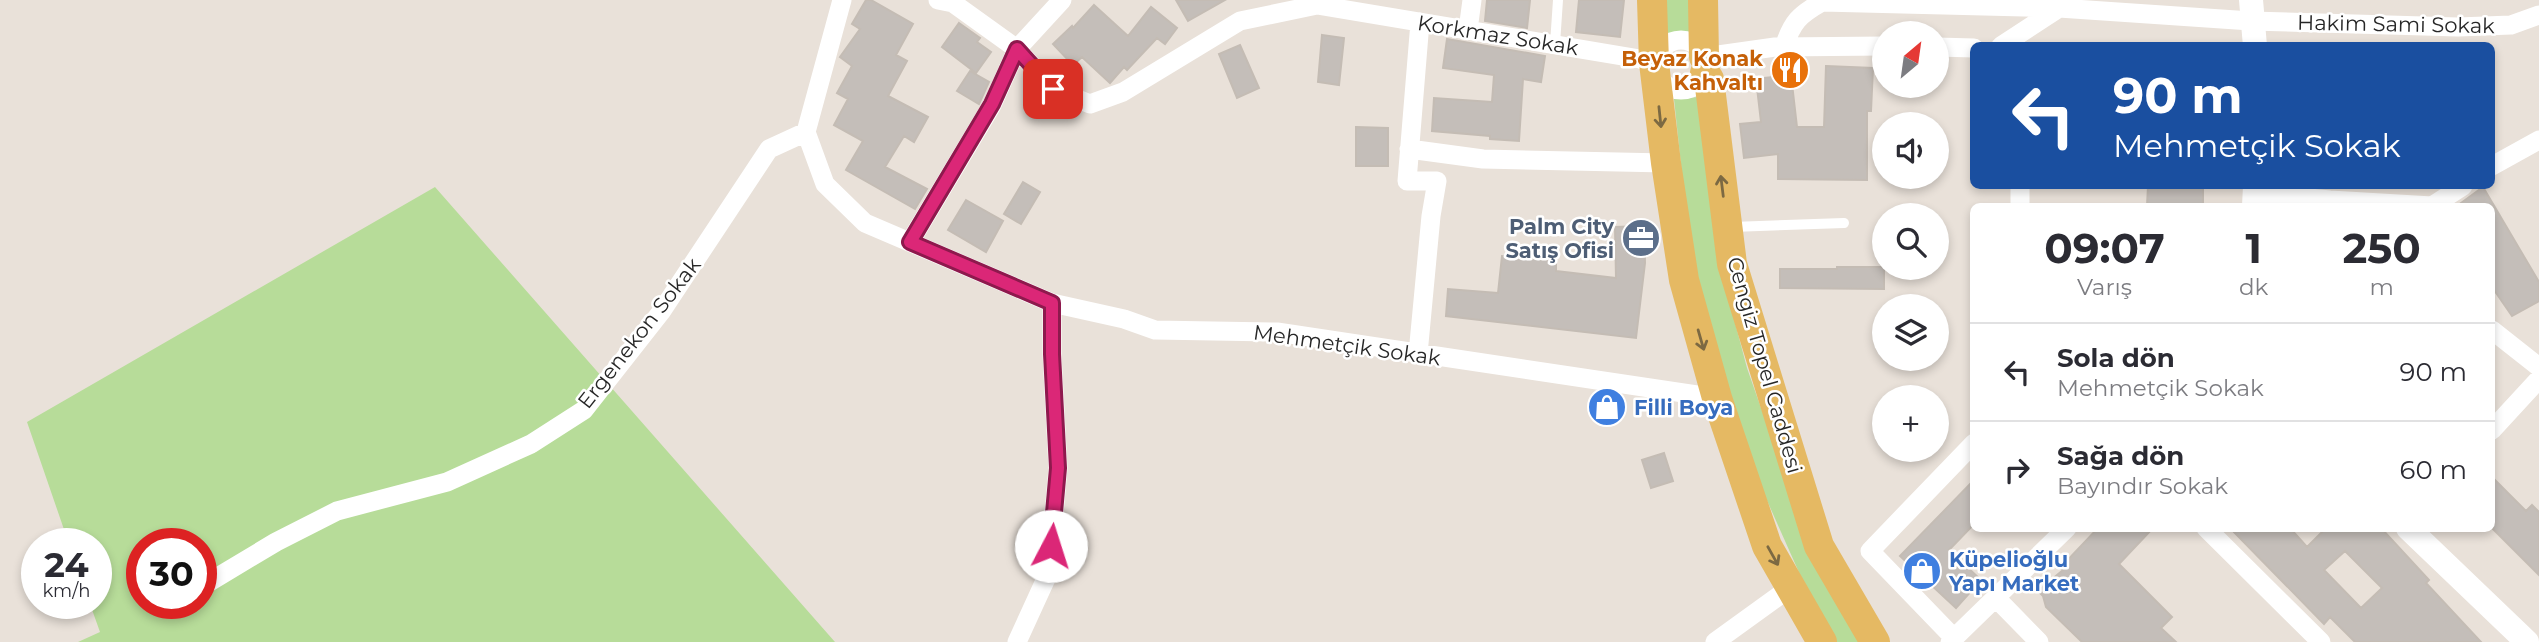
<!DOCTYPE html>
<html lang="tr">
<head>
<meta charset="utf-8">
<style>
	body { margin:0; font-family:Montserrat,sans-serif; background:#f2f2f3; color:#2b2b33; height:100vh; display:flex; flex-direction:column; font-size:26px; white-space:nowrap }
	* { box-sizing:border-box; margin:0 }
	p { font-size:23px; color:#7c7c81 }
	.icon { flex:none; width:38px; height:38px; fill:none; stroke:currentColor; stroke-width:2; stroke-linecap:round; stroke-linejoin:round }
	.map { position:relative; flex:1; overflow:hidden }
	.sheet { position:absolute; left:1970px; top:203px; width:525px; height:329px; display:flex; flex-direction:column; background:#fff; border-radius:10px; box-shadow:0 4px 10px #0003 }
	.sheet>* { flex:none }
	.hud { position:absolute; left:1970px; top:42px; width:525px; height:147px; border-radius:10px; box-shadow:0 4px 10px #0003; background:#1a4fa0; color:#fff; overflow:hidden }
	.needle { width:46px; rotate:29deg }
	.buttons { position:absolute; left:1872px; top:21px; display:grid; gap:14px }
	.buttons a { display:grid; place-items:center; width:77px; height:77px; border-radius:50%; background:#fff; box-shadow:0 4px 10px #0003; font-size:35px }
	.speed { position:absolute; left:21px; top:528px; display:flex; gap:14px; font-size:35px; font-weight:700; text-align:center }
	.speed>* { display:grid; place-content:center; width:91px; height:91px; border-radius:50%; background:#fff; box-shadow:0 4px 10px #0003; line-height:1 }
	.speed small { font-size:18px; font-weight:400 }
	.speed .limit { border:10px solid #d22; background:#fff; color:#111 }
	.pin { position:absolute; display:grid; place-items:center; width:60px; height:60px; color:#fff; margin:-30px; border-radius:14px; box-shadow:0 4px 10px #0006 }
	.me { position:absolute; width:77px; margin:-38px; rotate:5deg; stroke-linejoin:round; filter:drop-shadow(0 0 5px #0008) }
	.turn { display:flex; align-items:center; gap:24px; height:147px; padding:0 28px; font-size:32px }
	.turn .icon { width:91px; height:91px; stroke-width:2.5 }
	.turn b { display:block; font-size:49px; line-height:60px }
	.eta { display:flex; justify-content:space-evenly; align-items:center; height:119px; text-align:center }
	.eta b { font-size:42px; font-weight:700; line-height:49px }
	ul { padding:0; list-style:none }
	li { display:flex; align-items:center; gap:21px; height:98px; padding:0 28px; border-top:2px solid #e1e1e2 }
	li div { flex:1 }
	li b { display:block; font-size:26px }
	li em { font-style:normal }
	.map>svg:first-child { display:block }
</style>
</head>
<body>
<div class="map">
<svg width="2539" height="642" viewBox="0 0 2539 642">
	<rect width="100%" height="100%" fill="#e9e1d9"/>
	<path fill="#b7dc99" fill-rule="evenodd" d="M1665,0H1693L1694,34L1666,37Z
		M1698,97L1724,281L1747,368L1782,468L1860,642H1830L1753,469L1719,361L1690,249L1674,99Z
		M435,187L835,642H78L100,632L90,604H96V544H69L27,422ZM142,544H201V604H142Z"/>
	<path fill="#c4beb9" stroke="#c4bcb4" stroke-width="2" fill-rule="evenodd" d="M866,0H871L913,24L896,55L907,61L888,96L928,117L914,142L904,136L885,167L927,189L915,209L846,170L863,141L834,125L848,99L837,93L852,66L840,57L860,29L852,24Z
		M1176,0H1225L1188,21Z
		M1487,0H1530L1527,28L1485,21Z
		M1579,0H1624L1620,37L1576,32Z
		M1094,5L1128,36L1151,7L1177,28L1165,44L1157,38L1127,70L1124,67L1110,83L1082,57L1073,65L1053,44L1072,26L1073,28Z
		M959,23L980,38L977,42L991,52L976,73L942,47Z
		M1322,35L1344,38L1339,85L1318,82Z
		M1447,39L1545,56L1541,82L1523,79L1519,141L1490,139V136L1432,131L1434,98L1492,102L1494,75L1443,68Z
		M1240,45L1259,88L1237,98L1219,54Z
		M1826,66L1873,68L1871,111H1867V180L1778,179V154L1744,158L1740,124L1761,122L1756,79L1791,75L1797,127H1824Z
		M970,71L989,82L979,104L957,91Z
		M1356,127L1388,128V166H1356Z
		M1023,182L1040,192L1021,224L1004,214Z
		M2148,186H2203V206H2147Z
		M2483,187L2539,282V301L2512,316L2492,287V206H2457Z
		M966,200L1003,221L986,252L948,230Z
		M1644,226L1645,263L1636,338L1446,316L1448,289L1498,293L1502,256L1556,261V271L1616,278L1615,227Z
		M1837,267H1884V289L1780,288V269H1837Z
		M1664,453L1673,481L1651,488L1642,460Z
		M2492,477L2526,511L2532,505L2539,512V575L2492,528Z
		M1974,480V524L1949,550L1981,580L1956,608L1900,556Z
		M2098,528H2153L2119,564L2172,617L2161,628L2176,642H2082L2046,607L2043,596L2038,591L2063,570L2060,568Z
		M2230,528H2290L2307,547L2326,528H2381L2429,580L2426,583L2481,642H2355L2330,617L2324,624ZM2345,551L2382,588L2361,608L2324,570Z"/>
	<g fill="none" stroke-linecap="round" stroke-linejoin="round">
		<path stroke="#fff" stroke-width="10" d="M1555,44L1558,0
			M1732,227L1844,223"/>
		<path stroke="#fff" stroke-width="19" d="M842,0L806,132L825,184L865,223L1052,303L1124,319L1155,330L1277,332L1717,398
			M938,0L953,3L1017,49L1053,89L1090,104L1123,92L1240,21L1317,5L1640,59L1654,63
			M1468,30L1472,0
			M1656 65a25 25 0 1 1 50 0a25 25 0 1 1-50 0Z
			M2001,46L2059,8L2251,21L2458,27L2511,25L2539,15
			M1784,47C1792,22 1799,15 1822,2L2059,8
			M1937,47L1974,48
			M1704,57L1775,47L1885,46
			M1409,149L1483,159L1666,163
			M2492,166L2539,140
			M2020,186V206
			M2255,193L2330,200L2432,206
			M2432,206L2463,186
			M910,242L992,105L1017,49L1062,0
			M2492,330L2539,367
			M1418,354L1431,216L1437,181H1407L1420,22
			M2492,430L2539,379
			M2206,528L2321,642
			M201,587L276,542L337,511L447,482L531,444L584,410L661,312L769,149L806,132
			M1997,599L2039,642
			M173,604H174
			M1954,638L1870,551L1974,443
			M1017,642L1049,572L1058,468L1052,354V303
			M1715,642L1791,587
			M1950,642L2067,528"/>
		<path stroke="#fff" stroke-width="24" d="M2251,0L2255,46
			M2254,206L2255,186
			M2408,528L2527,642"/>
		<path stroke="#e5b963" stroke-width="30" d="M1652,0L1654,63L1666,163L1684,280L1717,398L1767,546L1822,642
			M1703,0L1704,57
			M1705,73L1709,79L1732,264L1819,546L1875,642"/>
	</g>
	<defs><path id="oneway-shaft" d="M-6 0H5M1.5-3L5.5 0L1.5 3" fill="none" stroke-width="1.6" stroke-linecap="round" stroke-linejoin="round" transform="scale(1.75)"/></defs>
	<g stroke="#7c6942">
		<use href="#oneway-shaft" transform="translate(1660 117) rotate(84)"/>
		<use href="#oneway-shaft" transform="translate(1722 186) rotate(-97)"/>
		<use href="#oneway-shaft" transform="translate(1701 340) rotate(74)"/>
		<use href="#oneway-shaft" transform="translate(1773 556) rotate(61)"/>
	</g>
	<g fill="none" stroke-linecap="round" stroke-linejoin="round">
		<defs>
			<path id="route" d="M1051,546L1058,468L1052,354V303L910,242L992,104L1017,49L1053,89"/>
		</defs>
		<use href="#route" stroke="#8e194d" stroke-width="18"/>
		<use href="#route" stroke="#db2777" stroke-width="12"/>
	</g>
	<defs>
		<symbol id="restaurant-disc" viewBox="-11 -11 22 22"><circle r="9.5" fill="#e8710a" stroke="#fff"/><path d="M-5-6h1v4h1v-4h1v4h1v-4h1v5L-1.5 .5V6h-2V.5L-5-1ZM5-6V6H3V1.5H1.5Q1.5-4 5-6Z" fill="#fff"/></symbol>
		<symbol id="office-disc" viewBox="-11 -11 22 22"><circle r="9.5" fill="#5c6f8a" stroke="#fff"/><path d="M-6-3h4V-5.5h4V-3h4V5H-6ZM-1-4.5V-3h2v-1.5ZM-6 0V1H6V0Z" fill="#fff"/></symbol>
		<symbol id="shop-disc" viewBox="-11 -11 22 22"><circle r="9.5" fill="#3f7fe0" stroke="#fff"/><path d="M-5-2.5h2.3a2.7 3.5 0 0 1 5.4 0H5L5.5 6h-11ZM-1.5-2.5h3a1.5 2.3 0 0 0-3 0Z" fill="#fff"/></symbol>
	</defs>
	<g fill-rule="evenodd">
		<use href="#restaurant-disc" x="1768" y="48" width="44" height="44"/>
		<use href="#office-disc" x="1619" y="216" width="44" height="44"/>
		<use href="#shop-disc" x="1585" y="385" width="44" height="44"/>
		<use href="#shop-disc" x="1900" y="549" width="44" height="44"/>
	</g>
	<g text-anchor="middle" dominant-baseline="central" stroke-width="5" stroke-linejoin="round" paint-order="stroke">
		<g font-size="21" fill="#272727" stroke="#fff">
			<text transform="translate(2396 24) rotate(1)">Hakim Sami Sokak</text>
			<text transform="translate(1498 35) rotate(9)">Korkmaz Sokak</text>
			<text transform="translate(639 333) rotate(-52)">Ergenekon Sokak</text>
			<text transform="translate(1347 345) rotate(8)">Mehmetçik Sokak</text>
			<text transform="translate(1765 365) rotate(74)">Cengiz Topel Caddesi</text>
		</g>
		<g font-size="21" font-weight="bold" fill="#c56008" stroke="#fff" text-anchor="end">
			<text x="1763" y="58">Beyaz Konak<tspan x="1763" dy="24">Kahvaltı</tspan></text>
		</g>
		<g font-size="21" font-weight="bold" fill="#4e5e75" stroke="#fff" text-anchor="end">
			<text x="1614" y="226">Palm City<tspan x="1614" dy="24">Satış Ofisi</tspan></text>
		</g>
		<g font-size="21" font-weight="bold" fill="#366cbe" stroke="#fff" text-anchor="start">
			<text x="1634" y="407">Filli Boya</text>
			<text x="1949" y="559">Küpelioğlu<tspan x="1949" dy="24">Yapı Market</tspan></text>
		</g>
	</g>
</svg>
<div class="buttons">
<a><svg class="needle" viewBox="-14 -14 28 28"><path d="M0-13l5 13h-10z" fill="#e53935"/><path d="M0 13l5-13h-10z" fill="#7c7c81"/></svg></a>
<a><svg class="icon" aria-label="sound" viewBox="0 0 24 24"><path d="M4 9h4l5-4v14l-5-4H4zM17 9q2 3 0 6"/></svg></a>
<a><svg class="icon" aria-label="search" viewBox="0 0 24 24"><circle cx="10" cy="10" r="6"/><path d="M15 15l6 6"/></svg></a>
<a><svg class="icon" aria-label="layers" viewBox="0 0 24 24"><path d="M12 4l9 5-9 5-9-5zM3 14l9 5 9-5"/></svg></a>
<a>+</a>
</div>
<div class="speed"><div>24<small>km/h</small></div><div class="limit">30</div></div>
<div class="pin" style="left:1053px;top:89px;background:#d93025"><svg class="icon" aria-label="arrive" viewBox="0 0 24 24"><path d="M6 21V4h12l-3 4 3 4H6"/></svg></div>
<svg class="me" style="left:1051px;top:546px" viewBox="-20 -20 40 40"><circle r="19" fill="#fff"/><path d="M0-13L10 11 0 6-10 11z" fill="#db2777"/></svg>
<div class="hud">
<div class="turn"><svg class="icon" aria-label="left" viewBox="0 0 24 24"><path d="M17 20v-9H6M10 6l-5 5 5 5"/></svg><div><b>90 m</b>Mehmetçik Sokak</div></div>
</div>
<section class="sheet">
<div class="eta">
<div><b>09:07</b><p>Varış</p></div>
<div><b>1</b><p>dk</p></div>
<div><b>250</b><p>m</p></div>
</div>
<ul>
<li><svg class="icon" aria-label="left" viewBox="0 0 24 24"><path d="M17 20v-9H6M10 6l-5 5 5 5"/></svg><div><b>Sola dön</b><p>Mehmetçik Sokak</p></div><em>90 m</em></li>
<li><svg class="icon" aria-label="right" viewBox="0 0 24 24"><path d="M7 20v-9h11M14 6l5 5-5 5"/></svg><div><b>Sağa dön</b><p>Bayındır Sokak</p></div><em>60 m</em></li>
</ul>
</section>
</div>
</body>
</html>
